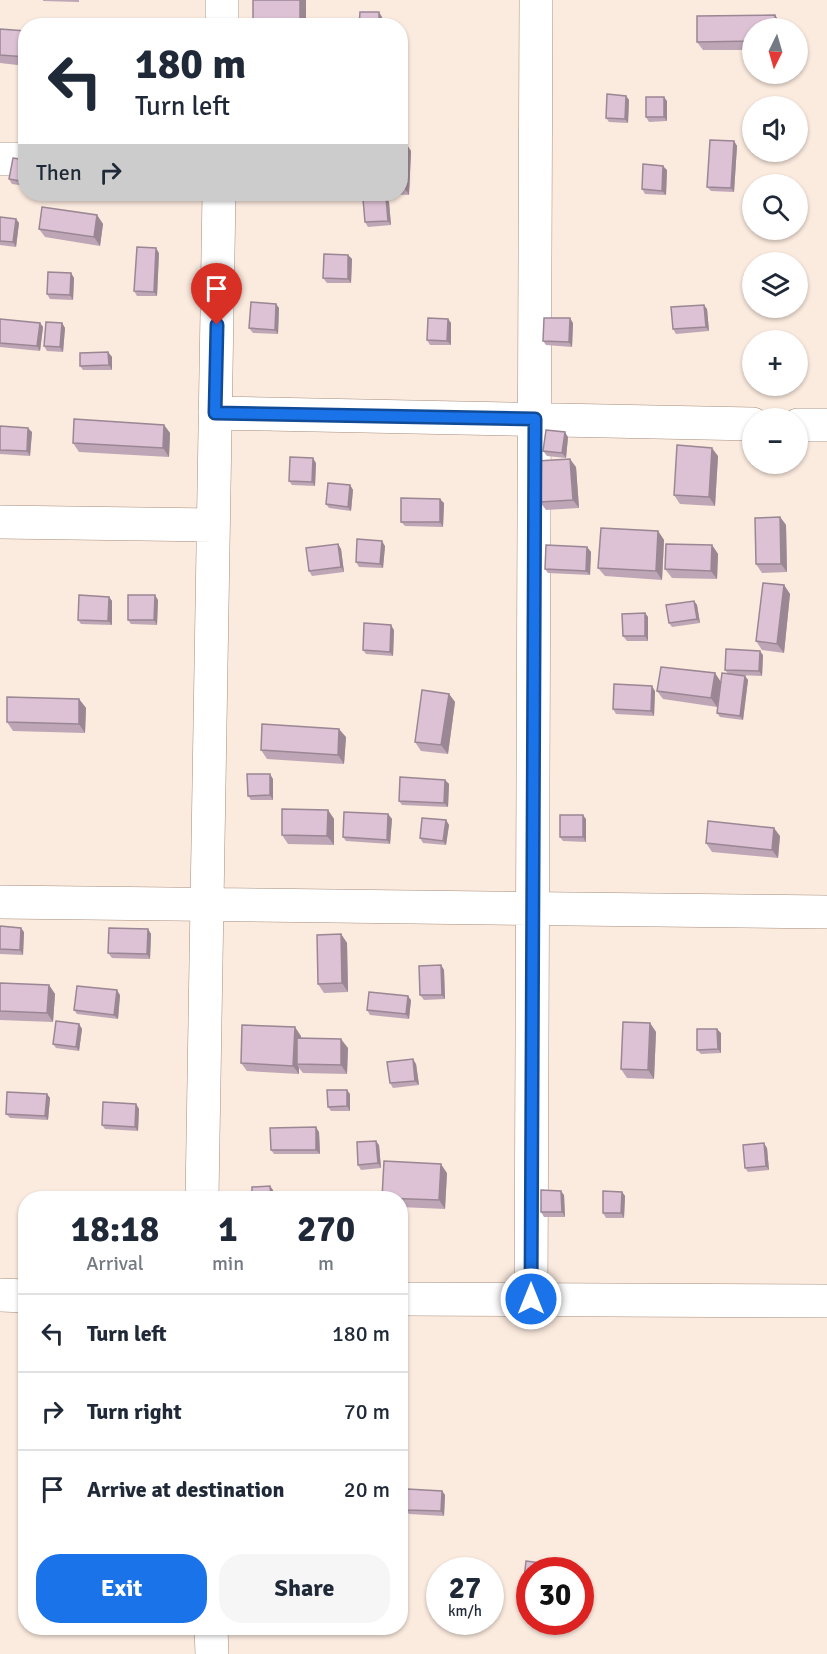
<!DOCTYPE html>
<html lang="en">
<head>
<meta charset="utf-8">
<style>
	body { margin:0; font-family:Signika,sans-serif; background:#f6f6f7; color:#1f2937; height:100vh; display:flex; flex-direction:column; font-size:22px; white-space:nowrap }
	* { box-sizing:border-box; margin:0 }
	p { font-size:20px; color:#747a83 }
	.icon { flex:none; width:33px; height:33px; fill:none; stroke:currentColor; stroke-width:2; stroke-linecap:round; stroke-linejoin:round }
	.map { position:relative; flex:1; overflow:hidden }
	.panel { position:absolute; left:18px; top:1191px; width:390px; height:444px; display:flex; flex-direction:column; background:#fff; border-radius:24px; box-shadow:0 2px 4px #0004 }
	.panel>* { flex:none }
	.hud { position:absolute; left:18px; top:18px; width:390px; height:183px; border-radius:24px; box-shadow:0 2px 4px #0004; background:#fff; color:#1f2937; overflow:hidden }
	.needle { width:39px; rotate:185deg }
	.fabs { position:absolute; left:742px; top:18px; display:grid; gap:12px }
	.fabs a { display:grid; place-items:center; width:66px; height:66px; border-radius:50%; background:#fff; box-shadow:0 2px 4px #0004; font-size:30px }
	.speed { position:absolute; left:426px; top:1557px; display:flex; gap:12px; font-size:30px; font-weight:700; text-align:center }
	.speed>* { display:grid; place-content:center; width:78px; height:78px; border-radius:50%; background:#fff; box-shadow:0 2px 4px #0004; line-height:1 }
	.speed small { font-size:15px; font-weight:400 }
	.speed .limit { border:9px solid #d22; background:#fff; color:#111 }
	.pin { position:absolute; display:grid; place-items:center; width:51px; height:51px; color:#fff; margin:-62px -26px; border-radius:50% 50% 50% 0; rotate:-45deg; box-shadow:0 0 6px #0007 }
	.pin .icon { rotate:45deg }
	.me { position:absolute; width:66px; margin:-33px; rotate:0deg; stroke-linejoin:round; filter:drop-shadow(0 0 4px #0008) }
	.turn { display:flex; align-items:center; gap:21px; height:126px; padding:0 18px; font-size:27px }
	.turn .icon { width:78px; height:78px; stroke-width:2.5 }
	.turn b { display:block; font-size:42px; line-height:51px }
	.then { display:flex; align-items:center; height:57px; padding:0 18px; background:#0003; gap:12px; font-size:22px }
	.eta { display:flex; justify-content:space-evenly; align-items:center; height:102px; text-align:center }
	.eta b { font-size:36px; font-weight:700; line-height:42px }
	.action { display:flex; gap:12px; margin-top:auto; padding:12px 18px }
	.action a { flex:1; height:69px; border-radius:24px; background:#1a73e8; color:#fff; font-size:24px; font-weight:700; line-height:69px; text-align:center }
	.action a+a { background:#f6f6f7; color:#1f2937 }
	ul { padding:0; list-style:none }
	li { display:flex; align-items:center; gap:18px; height:78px; padding:0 18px; border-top:2px solid #e0e1e3 }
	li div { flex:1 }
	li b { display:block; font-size:22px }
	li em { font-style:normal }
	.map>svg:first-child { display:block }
</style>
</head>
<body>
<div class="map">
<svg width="827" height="1654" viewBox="0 0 827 1654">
	<rect width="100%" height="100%" fill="#fbeade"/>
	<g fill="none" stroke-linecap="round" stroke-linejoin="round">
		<defs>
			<path id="minor" d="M222,26V0
				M0,159H26
				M215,413L753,424
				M798,425H827
				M0,522L213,525
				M0,902L827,912
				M202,1198L219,194
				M0,1295L26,1296
				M400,1299L827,1301
				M531,1300L536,0
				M211,1628L212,1654"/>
		</defs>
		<use href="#minor" stroke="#a78d7b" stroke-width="34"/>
		<use href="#minor" stroke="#fff" stroke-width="33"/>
	</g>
	<path fill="#bea6b6" d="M43,0H79V2L43,1Z
		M775,15L781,24V28H753V50H703L697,42Z
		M0,29L26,31V66L0,63Z
		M626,96L629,100L628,123L609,122L606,118Z
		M667,101V121L649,122L646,117Z
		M734,141L737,146L734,192L711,191L707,187Z
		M400,142H405L411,151L409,195L379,194H400Z
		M26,160V186L12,184L9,179Z
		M667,170L666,195L645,194L642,189Z
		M386,198L389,202L391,225L368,227L365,222Z
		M97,215L103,224L100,246L45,237L39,229Z
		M0,217L16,219L19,223L16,247L0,245Z
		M159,253L157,296H137L134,291Z
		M348,255L352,259L351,283H327L323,278Z
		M71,273L74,278L73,300L50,299L47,294Z
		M276,304L279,308L278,334L253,333L249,328Z
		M707,309L709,331L676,334L673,329Z
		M0,319L40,323L43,327L40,351L0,347Z
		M448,319L451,323V345H430L427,340Z
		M62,323L65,328L63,352L47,351L44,346Z
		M573,323L572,347L546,345L543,341Z
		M108,352L112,357V370H83L80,366Z
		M164,425L170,433L169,457L79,452L73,443Z
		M0,426L32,432L30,456L0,454Z
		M568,437L566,458L547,456L543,451Z
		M718,456L715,506L680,504L674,495Z
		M316,463L315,486L292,485L289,481Z
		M576,467L579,508L546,510L540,502Z
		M350,485L353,490L351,511L329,508L326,504Z
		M444,503L443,527L405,526L401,522Z
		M780,517L786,525L787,572L762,573L756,564Z
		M658,531L664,540L662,580L605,576L598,568Z
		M338,544L341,549L344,572L312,576L309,571Z
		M712,545L718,554L717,579L672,578L665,569Z
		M385,546L383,568L359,567L356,562Z
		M587,547L591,552L590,575L548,573L545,569Z
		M784,585L790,594L784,653L762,650L756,641Z
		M109,597L112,601V625L81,624L78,620Z
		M158,600L157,625L131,624L128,620Z
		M694,601L697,605L700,623L672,627L669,623Z
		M645,613L648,617V641H627L623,636Z
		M394,630L393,656L366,654L363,650Z
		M763,655L762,676L737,675L745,676L748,680L743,720L720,717L717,713V707L663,699L657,691L715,673L720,682L728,674L725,670Z
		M655,691L654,716L616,714L613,709Z
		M449,694L455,702L448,754L421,751L415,742Z
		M79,699L86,708L85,733L13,731L7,722Z
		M346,737L344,764L267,759L261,750Z
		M273,779V800H251L248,796Z
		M445,780L449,784L448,807L402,805L399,801Z
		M328,810L334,819V845L288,844L282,835Z
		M388,814L392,819L390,844L346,841L343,837Z
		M586,819V842L563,841L560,837Z
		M446,820L449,825L446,845L423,843L420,838Z
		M780,836L778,858L712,852L706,843Z
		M0,926L24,932L23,955L0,954Z
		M148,929L151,934L150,959L112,958L108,953Z
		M341,934L347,943L348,992L324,993L318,984Z
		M441,965L444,970L445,999L424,1000L420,995Z
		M0,983L49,985L55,994L53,1022L0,1020Z
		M120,995L118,1019L77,1014L74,1010Z
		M411,1000L409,1019L370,1015L367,1010Z
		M650,1023L656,1032L654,1079L627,1078L621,1069Z
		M79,1024L82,1029L79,1051L56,1048L53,1044Z
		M721,1033V1053L701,1054L697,1050Z
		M301,1036V1039L348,1048L347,1074L303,1073L299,1068V1074L247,1071L241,1063Z
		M416,1064L419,1085L393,1088L390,1083Z
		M47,1094L50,1098L48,1120L10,1118L6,1114Z
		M350,1094V1111H331L328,1107Z
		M136,1104L139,1109L138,1131L105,1129L102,1125Z
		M319,1132L320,1154H274L271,1150Z
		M379,1145L381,1168L361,1170L358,1165Z
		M767,1148L769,1170L748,1172L745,1168Z
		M447,1173L445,1209L400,1207V1198H382Z
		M622,1192L625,1196L624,1218H606L603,1213Z
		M564,1195L565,1217H544L541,1212Z
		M442,1491L445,1495L444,1516L409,1514L406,1510Z
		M526,1561L548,1564L552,1568L551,1570H530V1592H526L523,1587Z"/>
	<path fill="#9b8794" d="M300,0H306V26H300Z
		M379,12L382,17V26H379Z
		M775,15L781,24V28H775Z
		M626,96L629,100L628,123L625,119Z
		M664,97L667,101V121L664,117Z
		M734,141L737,146L734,192L731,188Z
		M405,142L411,151L409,195L403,186Z
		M663,166L667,170L666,195L662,191Z
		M386,198L389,202L391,225L388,221Z
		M97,215L103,224L100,246L94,237Z
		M16,219L19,223L16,247L13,242Z
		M156,248L159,253L157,296L154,292Z
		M348,255L352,259L351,283L348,279Z
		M71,273L74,278L73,300L70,295Z
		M276,304L279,308L278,334L275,330Z
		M704,305L707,309L709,331L706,327Z
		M570,318L573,323L572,347L569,342Z
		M448,319L451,323V345L447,341Z
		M40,323L43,327L40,351L37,346Z
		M62,323L65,328L63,352L60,347Z
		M108,352L112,357V370L109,365Z
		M164,425L170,433L169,457L163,448Z
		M28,428L32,432L30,456L27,451Z
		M565,432L568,437L566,458L562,453Z
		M712,448L718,456L715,506L709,497Z
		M313,458L316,463L315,486L312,482Z
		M570,459L576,467L579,508L573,500Z
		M350,485L353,490L351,511L348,507Z
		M440,499L444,503L443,527L440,522Z
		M780,517L786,525L787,572L781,564Z
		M658,531L664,540L662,580L656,571Z
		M382,541L385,546L383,568L380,564Z
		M338,544L341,549L344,572L341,567Z
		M712,545L718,554L717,579L711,571Z
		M587,547L591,552L590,575L586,571Z
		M784,585L790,594L784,653L777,644Z
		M155,595L158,600L157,625L154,620Z
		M109,597L112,601V625L108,621Z
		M694,601L697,605L700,623L697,619Z
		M645,613L648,617V641L645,636Z
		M391,625L394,630L393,656L390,652Z
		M760,651L763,655L762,676L759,671Z
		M715,673L721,682L717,707L711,698Z
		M745,676L748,680L743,720L740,716Z
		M652,686L655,691L654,716L651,711Z
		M449,694L455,702L448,754L441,745Z
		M79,699L86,708L85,733L79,724Z
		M339,729L346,737L344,764L338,755Z
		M270,774L273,779V800L270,795Z
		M445,780L449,784L448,807L444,803Z
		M328,810L334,819V845L327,836Z
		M388,814L392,819L390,844L387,840Z
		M583,815L586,819V842L583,837Z
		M446,820L449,825L446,845L443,841Z
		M774,828L780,836L778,858L772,850Z
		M21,928L24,932L23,955L20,950Z
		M148,929L151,934L150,959L147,954Z
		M341,934L347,943L348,992L342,983Z
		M441,965L444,970L445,999L442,995Z
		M49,985L55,994L53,1022L47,1013Z
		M117,990L120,995L118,1019L114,1015Z
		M408,996L411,1000L409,1019L406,1014Z
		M650,1023L656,1032L654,1079L648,1070Z
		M79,1024L82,1029L79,1051L76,1047Z
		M295,1027L301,1036L300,1064H297L299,1068V1074L293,1066Z
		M717,1029L721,1033V1053L718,1049Z
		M341,1039L348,1048L347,1074L341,1065Z
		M413,1059L416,1064L419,1085L415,1081Z
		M347,1090L350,1094V1111L347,1106Z
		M47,1094L50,1098L48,1120L45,1116Z
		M136,1104L139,1109L138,1131L135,1127Z
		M316,1127L319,1132L320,1154L316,1150Z
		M376,1141L379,1145L381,1168L378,1163Z
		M764,1143L767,1148L769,1170L766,1166Z
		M441,1164L447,1173L445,1209L439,1200Z
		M270,1186L273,1190L274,1198H271Z
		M561,1191L564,1195L565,1217L562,1212Z
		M622,1192L625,1196L624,1218L621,1213Z
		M442,1491L445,1495L444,1516L441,1511Z
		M548,1564L552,1568L551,1570H548Z"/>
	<path fill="#ddc1d4" stroke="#9b8794" stroke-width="1.5" d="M253,0H300V26H253Z
		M360,12H379V26H359Z
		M775,15V28H753V41L697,42V16Z
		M0,29L26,31V57L0,55Z
		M607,94L626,96L625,119L606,118Z
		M646,97H664V117H646Z
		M710,140L734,141L731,188L707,187Z
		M400,142H405L403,186H400Z
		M13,158L26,160V182L9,179Z
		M643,164L663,166L662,191L642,189Z
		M386,198L388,221L365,222L363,199Z
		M42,207L97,215L94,237L39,229Z
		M0,217L16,219L13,242L0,241Z
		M137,247L156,248L154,292L134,291Z
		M324,254L348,255V279L323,278Z
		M48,272L71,273L70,295L47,294Z
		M251,302L276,304L275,330L249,328Z
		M704,305L706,327L673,329L671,307Z
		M428,318L448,319L447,341L427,340Z
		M544,318H570L569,342L543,341Z
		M0,319L40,323L37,346L0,343Z
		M46,322L62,323L60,347L44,346Z
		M108,352L109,365L80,366V353Z
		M74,419L164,425L163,448L73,443Z
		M0,426L28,428L27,451L0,450Z
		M546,430L565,432L562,453L543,451Z
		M677,445L712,448L709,497L674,495Z
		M290,457L313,458L312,482L289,481Z
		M570,459L573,500L540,502L537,461Z
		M328,483L350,485L348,507L326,504Z
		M401,498L440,499V522H401Z
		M780,517L781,564H756L755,518Z
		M601,528L658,531L656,571L598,568Z
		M357,539L382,541L380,564L356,562Z
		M338,544L341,567L309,571L306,548Z
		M666,544L712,545L711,571L665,569Z
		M546,545L587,547L586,571L545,569Z
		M763,583L784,585L777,644L756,641Z
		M79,595L109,597L108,621L78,620Z
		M128,595H155L154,620H128Z
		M694,601L697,619L669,623L666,605Z
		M645,613V636H623L622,614Z
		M364,623L391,625L390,652L363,650Z
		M726,649L760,651L759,671L725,670Z
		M661,667L715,673L711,698L657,691Z
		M722,673L745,676L740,716L717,713Z
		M614,684L652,686L651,711L613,709Z
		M422,690L449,694L441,745L415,742Z
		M7,697L79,699V724L7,722Z
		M262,724L339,729L338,755L261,750Z
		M247,774H270V795L248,796Z
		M400,777L445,780L444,803L399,801Z
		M282,809L328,810L327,836L282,835Z
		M344,812L388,814L387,840L343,837Z
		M560,815H583V837H560Z
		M422,818L446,820L443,841L420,838Z
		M708,821L774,828L772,850L706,843Z
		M0,926L21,928L20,950L0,949Z
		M109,928L148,929L147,954L108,953Z
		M341,934L342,983L318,984L317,935Z
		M441,965L442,995H420L419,966Z
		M0,983L49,985L47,1013L0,1011Z
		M77,986L117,990L114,1015L74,1010Z
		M369,992L408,996L406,1014L367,1010Z
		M56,1021L79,1024L76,1047L53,1044Z
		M623,1022L650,1023L648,1070L621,1069Z
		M242,1025L295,1027L293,1066L241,1063Z
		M697,1029H717L718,1049L697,1050Z
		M297,1038L341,1039V1065L297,1064Z
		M413,1059L415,1081L390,1083L387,1062Z
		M327,1090H347V1106L328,1107Z
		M7,1092L47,1094L45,1116L6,1114Z
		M103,1102L136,1104L135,1127L102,1125Z
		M316,1127V1150H271L270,1128Z
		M376,1141L378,1163L358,1165L357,1142Z
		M764,1143L766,1166L745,1168L743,1145Z
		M384,1161L441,1164L439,1200L382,1198Z
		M270,1186L271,1198H252V1187Z
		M541,1190L561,1191L562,1212H541Z
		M603,1191L622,1192L621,1213H603Z
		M407,1489L442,1491L441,1511L406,1510Z
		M526,1561L548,1564V1570H530V1588L523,1587Z"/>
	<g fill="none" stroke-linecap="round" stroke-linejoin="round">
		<defs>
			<path id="route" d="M217,325L215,413L535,419L531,1299"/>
		</defs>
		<use href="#route" stroke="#114b97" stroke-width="15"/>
		<use href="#route" stroke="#1a73e8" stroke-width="10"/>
	</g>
</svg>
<div class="fabs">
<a><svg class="needle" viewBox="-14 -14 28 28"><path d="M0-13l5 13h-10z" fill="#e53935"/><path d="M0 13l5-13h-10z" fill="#747a83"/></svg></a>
<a><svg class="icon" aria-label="sound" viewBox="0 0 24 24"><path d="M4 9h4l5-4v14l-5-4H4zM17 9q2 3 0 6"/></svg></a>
<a><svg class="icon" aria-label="search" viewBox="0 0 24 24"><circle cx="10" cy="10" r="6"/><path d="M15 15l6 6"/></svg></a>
<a><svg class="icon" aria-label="layers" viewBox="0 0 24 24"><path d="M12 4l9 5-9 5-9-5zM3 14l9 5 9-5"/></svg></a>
<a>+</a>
<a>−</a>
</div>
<div class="speed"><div>27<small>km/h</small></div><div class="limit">30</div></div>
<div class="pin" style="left:217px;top:325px;background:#d93025"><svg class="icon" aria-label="arrive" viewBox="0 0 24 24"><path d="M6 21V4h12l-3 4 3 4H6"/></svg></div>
<svg class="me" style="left:531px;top:1299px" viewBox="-20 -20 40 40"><circle r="17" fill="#1a73e8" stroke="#fff" stroke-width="3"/><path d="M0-11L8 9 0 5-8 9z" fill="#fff"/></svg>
<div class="hud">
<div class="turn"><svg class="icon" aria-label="left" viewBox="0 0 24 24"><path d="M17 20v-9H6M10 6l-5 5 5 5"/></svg><div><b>180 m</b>Turn left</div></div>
<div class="then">Then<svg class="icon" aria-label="right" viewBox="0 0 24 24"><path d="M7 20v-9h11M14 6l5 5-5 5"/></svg></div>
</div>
<section class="panel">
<div class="eta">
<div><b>18:18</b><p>Arrival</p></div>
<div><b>1</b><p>min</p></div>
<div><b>270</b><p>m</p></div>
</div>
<ul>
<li><svg class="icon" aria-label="left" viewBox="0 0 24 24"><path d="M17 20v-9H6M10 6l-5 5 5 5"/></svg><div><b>Turn left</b></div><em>180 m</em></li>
<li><svg class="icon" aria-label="right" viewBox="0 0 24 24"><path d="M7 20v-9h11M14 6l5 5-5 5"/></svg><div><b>Turn right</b></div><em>70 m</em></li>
<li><svg class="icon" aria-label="arrive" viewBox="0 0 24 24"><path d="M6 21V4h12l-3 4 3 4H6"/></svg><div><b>Arrive at destination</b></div><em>20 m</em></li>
</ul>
<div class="action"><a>Exit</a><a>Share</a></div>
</section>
</div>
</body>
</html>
